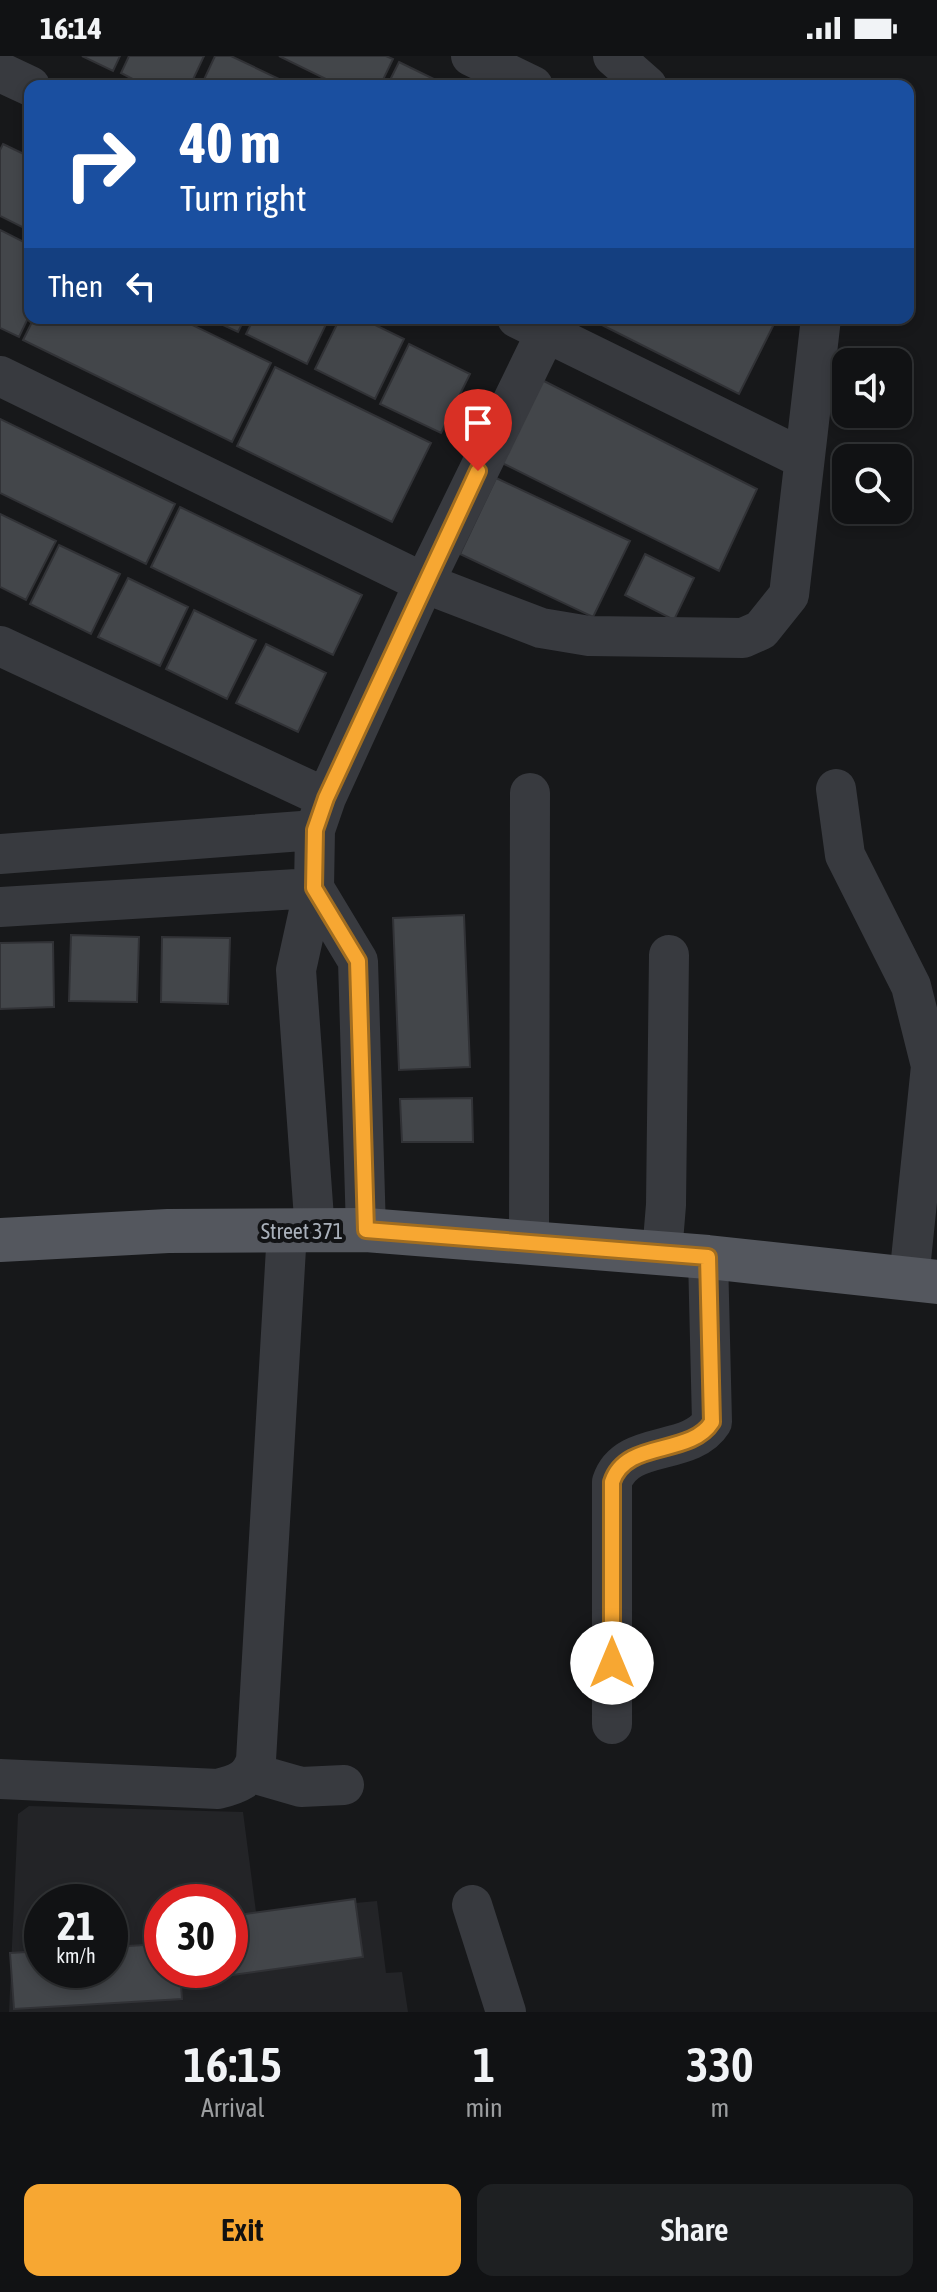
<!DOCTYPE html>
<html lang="en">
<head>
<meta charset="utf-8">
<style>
	body { margin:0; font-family:"Asap Condensed",sans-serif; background:#1e2022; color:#f1f3f6; height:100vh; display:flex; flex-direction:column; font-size:30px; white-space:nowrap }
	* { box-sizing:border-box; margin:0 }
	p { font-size:26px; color:#9c9ea0 }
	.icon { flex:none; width:44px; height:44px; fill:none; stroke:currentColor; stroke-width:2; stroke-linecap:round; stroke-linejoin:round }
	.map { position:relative; height:1956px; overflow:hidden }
	.panel { display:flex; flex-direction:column; background:#111214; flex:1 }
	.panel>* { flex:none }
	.top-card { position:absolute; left:24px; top:24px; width:890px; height:244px; border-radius:16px; box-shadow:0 4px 12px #0003,0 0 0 2px #303234; background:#1a4fa0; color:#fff; overflow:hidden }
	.fabs { position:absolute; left:832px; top:292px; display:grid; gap:16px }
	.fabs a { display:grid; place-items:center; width:80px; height:80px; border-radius:16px; background:#111214; box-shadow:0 4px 12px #0003,0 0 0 2px #303234; font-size:40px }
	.speed { position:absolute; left:24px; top:1828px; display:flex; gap:16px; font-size:40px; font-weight:700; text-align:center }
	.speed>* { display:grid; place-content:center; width:104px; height:104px; border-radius:50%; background:#111214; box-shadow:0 4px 12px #0003,0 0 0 2px #303234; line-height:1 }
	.speed small { font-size:20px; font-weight:400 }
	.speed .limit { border:12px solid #d22; background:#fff; color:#111 }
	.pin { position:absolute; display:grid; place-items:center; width:68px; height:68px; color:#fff; margin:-82px -34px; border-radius:50% 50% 50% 0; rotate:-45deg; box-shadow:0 0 8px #0007 }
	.pin .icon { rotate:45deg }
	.me { position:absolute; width:88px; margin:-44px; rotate:0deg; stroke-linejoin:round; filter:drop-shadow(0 0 6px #0008) }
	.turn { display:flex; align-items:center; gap:28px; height:168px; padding:0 24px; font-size:36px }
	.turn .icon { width:104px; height:104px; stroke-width:2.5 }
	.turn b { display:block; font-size:56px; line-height:68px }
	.then { display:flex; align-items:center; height:76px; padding:0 24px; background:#0003; gap:16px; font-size:30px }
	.eta { display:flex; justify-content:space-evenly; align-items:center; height:136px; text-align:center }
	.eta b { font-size:48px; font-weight:600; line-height:56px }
	.primary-button { display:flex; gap:16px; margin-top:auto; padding:16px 24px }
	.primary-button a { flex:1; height:92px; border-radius:16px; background:#f7a732; color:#111; font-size:32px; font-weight:600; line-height:92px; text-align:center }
	.primary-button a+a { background:#1e2022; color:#f1f3f6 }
	.status { display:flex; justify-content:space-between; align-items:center; height:56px; padding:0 40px; background:#111214; direction:ltr }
	.status svg { height:22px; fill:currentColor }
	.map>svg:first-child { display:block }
</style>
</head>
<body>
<div class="status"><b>16:14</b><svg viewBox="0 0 49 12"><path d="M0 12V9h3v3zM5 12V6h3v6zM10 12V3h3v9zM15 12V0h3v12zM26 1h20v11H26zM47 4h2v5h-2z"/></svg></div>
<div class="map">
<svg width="937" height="1956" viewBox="0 0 937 1956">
	<rect width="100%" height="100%" fill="#17181a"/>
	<path fill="#232427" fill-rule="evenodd" d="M29,1750L243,1756L256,1856L377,1845L386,1917L402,1916L408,1956H9L18,1758ZM42,1846H110V1914H42ZM162,1846H230V1914H162Z"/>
	<path fill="#43464a" stroke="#313236" stroke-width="2" d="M82,0H120L113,15Z
		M129,0H204L190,30H146L121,17Z
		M215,0H231L279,23L276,30H201Z
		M279,0H386L393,3L380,30H340Z
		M399,6L448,30H387Z
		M3,88L30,101V175L0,160V94Z
		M0,174L30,189V258L19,281L0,272Z
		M34,262H178L271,307L232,386L23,284Z
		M208,262H245L238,276Z
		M254,262H329L307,308L246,278Z
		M340,262H361L404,283L375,343L315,313Z
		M588,262H777L739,338Z
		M409,288L470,318L441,377L380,348Z
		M275,311L431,387L392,466L237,390Z
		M542,324L757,433L719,515L500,406Z
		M0,363L175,448L146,508L0,437Z
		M496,422L630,485L593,561L460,498Z
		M180,451L362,539L333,599L151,511Z
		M0,458L56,485L26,544L0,531Z
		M59,489L120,518L91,578L30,548Z
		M645,498L694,522L674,564L625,539Z
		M128,522L188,551L160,610L98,581Z
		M194,554L256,584L227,643L166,613Z
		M266,588L326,617L298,676L236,647Z
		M464,859L470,1011L399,1014L393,862Z
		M71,879L139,881L137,946L69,945Z
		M162,881L230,882L228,948L161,946Z
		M53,886L54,951L0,953V887Z
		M472,1042L473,1086H402L400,1043Z
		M355,1843L363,1901L196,1924L195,1914H230V1860Z
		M162,1888V1914H180L182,1943L14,1953L10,1897L42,1895V1914H110V1891Z"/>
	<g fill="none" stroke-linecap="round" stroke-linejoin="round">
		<path stroke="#383a3f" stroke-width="40" d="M471,0L533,30
			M613,0L647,30
			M0,16L30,30
			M517,262L804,403
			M0,320L424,527L541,572L589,580L743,582L761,574L789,539L821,262
			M0,590L326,742
			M836,733L845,799L911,930L931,1010L909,1223
			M0,798L315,774
			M314,832L358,905L366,1174
			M0,851L314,832
			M315,1176L296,914L314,832L315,774L326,742L424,527L553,262
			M529,1185L530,737
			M662,1197L666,1149L669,899
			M612,1668V1426C626,1383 690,1401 712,1366L708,1201
			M252,1717L301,1731L344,1729
			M0,1723L218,1733C237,1728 250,1724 256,1704L287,1175
			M472,1849L506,1956"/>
		<path stroke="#54575e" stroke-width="44" d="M0,1184L168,1175L366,1174L708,1201L937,1226"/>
	</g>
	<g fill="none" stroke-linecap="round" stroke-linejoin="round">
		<defs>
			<path id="route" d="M478,415L326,742L315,774L314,832L358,905L366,1174L708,1201L712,1366C690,1401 626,1383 612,1426V1607"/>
		</defs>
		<use href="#route" stroke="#a16d20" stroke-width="20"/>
		<use href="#route" stroke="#f7a732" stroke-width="14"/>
	</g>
	<g text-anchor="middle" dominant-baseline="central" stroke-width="8" stroke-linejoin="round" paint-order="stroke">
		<g font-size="22" fill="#a9b0ba" stroke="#121315">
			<text x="302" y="1175">Street 371</text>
		</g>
	</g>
</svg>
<div class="fabs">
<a><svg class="icon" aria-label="sound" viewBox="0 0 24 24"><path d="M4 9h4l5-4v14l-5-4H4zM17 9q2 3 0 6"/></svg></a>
<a><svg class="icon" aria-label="search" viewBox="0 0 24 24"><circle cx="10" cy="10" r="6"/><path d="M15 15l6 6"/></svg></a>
</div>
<div class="speed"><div>21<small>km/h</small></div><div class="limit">30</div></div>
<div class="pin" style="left:478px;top:415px;background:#d93025"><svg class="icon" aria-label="arrive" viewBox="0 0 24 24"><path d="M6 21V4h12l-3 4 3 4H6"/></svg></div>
<svg class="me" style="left:612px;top:1607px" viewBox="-20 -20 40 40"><circle r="19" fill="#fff"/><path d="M0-13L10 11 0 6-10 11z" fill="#f7a732"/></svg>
<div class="top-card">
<div class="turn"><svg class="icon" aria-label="right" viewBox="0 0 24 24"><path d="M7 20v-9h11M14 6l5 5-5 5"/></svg><div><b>40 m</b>Turn right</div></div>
<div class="then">Then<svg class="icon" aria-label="left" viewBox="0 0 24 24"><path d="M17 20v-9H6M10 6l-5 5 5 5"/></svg></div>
</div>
</div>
<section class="panel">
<div class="eta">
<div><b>16:15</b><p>Arrival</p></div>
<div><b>1</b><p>min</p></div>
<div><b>330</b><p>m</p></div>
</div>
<div class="primary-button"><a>Exit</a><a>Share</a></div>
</section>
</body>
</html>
